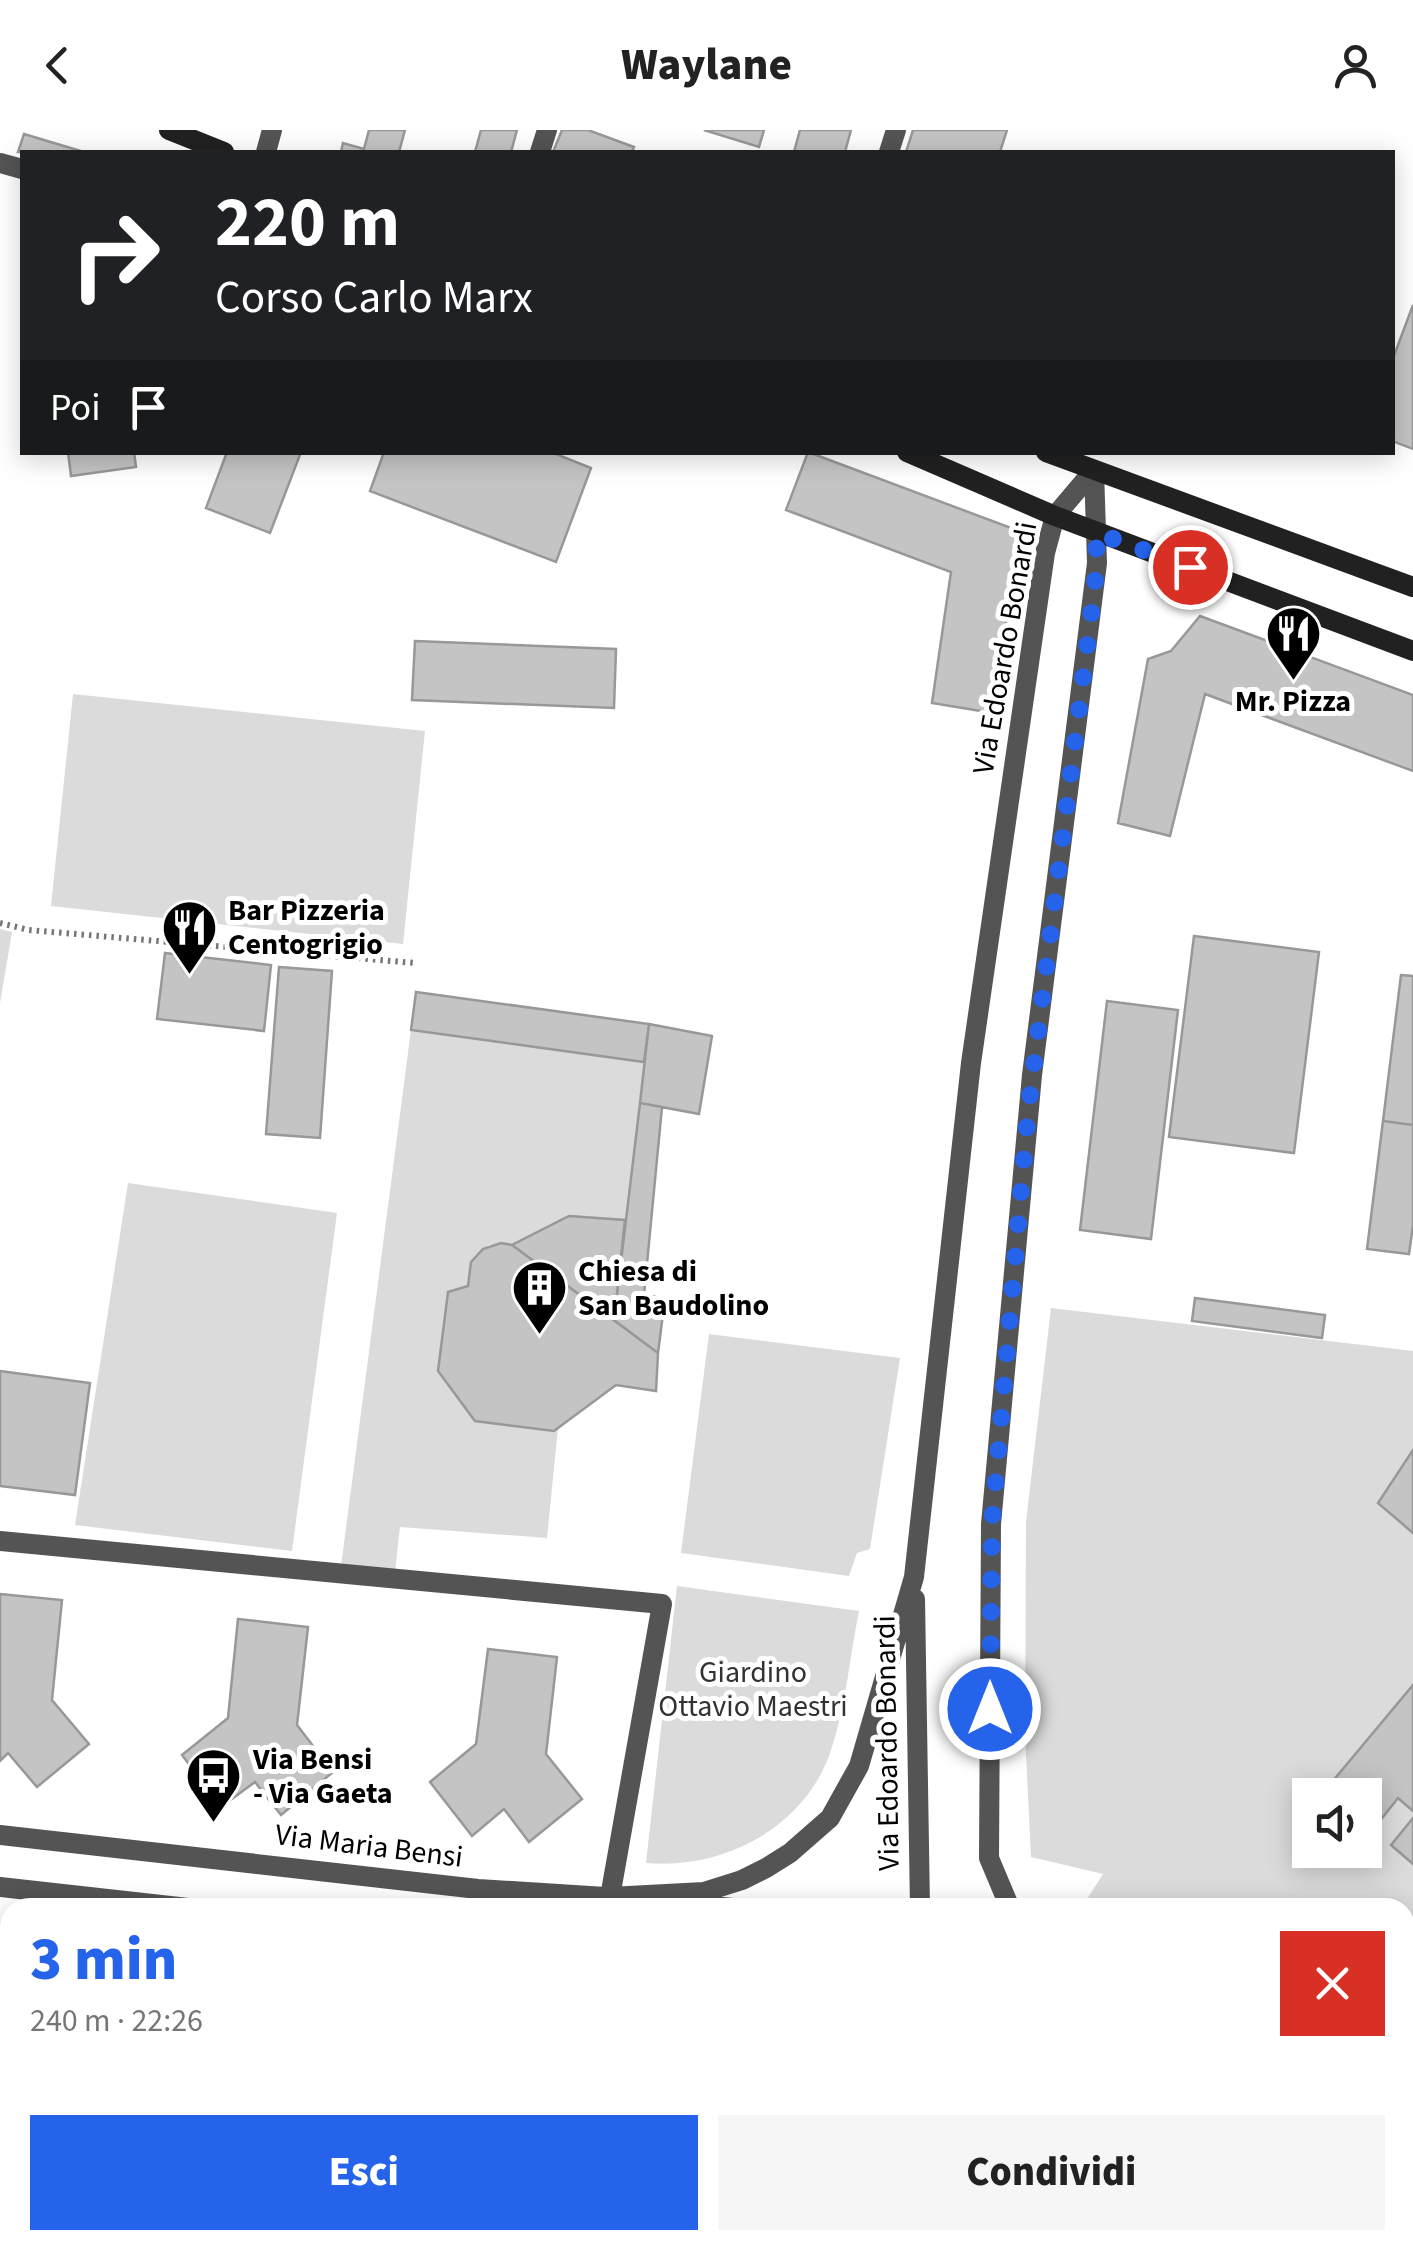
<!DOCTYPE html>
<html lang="it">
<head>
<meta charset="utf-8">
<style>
	body { margin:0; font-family:"Source Sans 3",sans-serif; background:#f6f6f6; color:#222; height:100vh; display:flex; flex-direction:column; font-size:38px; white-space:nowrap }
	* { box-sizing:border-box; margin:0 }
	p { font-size:32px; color:#767676 }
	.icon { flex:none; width:55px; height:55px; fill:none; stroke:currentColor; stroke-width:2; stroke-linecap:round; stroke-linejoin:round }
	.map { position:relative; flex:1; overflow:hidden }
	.sheet { position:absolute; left:0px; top:1768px; width:1415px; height:352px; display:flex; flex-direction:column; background:#fff; border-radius:30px 30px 0 0; box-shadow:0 5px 25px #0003 }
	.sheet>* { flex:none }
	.banner { position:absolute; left:20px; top:20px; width:1375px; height:305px; border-radius:0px; box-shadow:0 5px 25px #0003; background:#202124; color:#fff; overflow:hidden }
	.buttons { position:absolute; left:1292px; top:1648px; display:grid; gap:20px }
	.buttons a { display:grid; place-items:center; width:90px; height:90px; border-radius:0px; background:#fff; box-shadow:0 5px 25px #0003; font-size:50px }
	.pin { position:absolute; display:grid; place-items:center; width:85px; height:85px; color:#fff; margin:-42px; border:5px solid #fff; border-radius:50%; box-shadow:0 2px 10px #0007 }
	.me { position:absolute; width:110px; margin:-55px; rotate:0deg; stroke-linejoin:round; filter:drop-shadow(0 0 8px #0008) }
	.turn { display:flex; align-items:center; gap:35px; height:210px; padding:0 30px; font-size:45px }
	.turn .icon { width:130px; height:130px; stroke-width:2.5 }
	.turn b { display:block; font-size:70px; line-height:85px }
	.then { display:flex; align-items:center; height:95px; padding:0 30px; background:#0003; gap:20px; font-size:38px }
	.round { display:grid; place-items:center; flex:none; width:105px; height:105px; border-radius:0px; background:#f6f6f6 }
	.summary { display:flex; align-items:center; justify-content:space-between; height:170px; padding:0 30px }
	h1 { font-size:60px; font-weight:800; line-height:75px; color:#2563eb }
	.primary-button { display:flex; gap:20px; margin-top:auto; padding:20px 30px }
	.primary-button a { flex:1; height:115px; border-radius:0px; background:#2563eb; color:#fff; font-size:40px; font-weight:800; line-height:115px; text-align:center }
	.primary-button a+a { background:#f6f6f6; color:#222 }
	header { display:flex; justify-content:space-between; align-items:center; height:130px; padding:0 30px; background:#fff; font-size:45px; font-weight:800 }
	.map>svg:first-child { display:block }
</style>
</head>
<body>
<header><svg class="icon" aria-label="back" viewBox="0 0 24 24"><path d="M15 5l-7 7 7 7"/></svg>Waylane<svg class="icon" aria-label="person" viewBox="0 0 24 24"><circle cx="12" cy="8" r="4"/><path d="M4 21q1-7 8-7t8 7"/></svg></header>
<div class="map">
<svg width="1413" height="2118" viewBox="0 0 1413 2118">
	<rect width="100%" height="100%" fill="#fff"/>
	<path fill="#dbdbdb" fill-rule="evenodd" d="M73,564L425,601L403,814L51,776Z
		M0,799L12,802L0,873Z
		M411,900L644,932L625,1090L569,1086L512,1115H489L471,1132L468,1156L448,1163L438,1241L475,1291L558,1298L547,1408L400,1397L395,1442L341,1436Z
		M128,1053L337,1083L292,1421L75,1395Z
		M1051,1178L1413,1221V1853H1405V1778L1082,1777L1103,1744L1031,1727L1025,1602L1026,1392ZM1310,1665H1365V1720H1310Z
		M709,1204L900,1228L870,1419L857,1423L849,1446L681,1423Z
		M677,1456L859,1481C850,1525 846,1574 832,1617C808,1696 725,1740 646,1733Z
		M1405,1973L1413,1974V2118H833L834,2110H1405Z"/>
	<path fill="#c4c4c4" stroke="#989898" stroke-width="2.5" d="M369,0H405L399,22H341L343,13L364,19Z
		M481,0H517L511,22H475Z
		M562,0H588L634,17L632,22H553Z
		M704,0H764L759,17Z
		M800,0H851L845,22H794Z
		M913,0H1007L1000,22H906Z
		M24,4L84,22H18Z
		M1413,175V319L1392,311V231Z
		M68,322H134L136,337L71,346Z
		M227,322H301L270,403L206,378Z
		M384,322H551L591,338L556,432L370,361Z
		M808,322L1019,401L993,583L932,573L951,442L786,380Z
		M1200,486L1413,565V641L1205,564L1170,706L1118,693L1148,529L1171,521Z
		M415,511L616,519L614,578L412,570Z
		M1194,806L1319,822L1294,1023L1169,1007Z
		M165,823L271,835L264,901L157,889Z
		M279,837L332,841L320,1008L266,1004Z
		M1401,845L1413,846V995L1383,991Z
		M416,862L649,894L644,932L411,900Z
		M1107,871L1178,880L1151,1109L1080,1100Z
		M649,894L712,906L699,984L640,973Z
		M640,973L662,977L644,1165L665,1168L658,1223L614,1190Z
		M1383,991L1413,995V1095L1409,1124L1367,1119Z
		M569,1086L625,1090L614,1190L512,1115Z
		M501,1113L512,1115L658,1223L656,1261L616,1255L554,1301L475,1291L438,1241L448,1162L468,1156L471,1132L483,1119Z
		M1195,1168L1325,1185L1322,1208L1192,1191Z
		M0,1241L90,1253L75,1365L0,1356Z
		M1413,1320V1403L1378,1373Z
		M0,1464L62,1470L52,1570L89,1614L37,1657L8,1623L0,1631Z
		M238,1489L308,1497L297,1595L333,1642L281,1685L255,1652L221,1677L182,1625L228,1588Z
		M488,1519L557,1527L546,1624L582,1669L529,1712L504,1679L472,1706L430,1652L476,1614Z
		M1413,1555V1681L1398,1668L1375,1697L1365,1689V1665H1336L1327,1658Z
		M1413,1688V1734L1391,1715Z
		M0,1818L10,1819V1901L0,1900Z
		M0,1940L10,1941V2110H22V2118H0Z
		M474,2110H546L545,2118H473Z
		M744,2110H804L803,2118H743Z"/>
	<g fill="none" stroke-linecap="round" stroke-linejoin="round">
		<path stroke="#767676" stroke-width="6" stroke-dasharray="2.5 5" stroke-linecap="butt" d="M0,793L29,800L415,833
			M970,2110L976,2118"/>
		<path stroke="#545454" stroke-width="18" d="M1405,1961L1413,1962"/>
		<path stroke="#545454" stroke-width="20" d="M266,22L272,0
			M540,22L547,0
			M889,22L896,0
			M0,33L22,39
			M0,1411L662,1474L610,1767
			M915,1469L920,1778
			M0,1705L478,1759L621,1768
			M0,1757L188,1778
			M610,1767L704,1762L742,1750L766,1738L790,1723L830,1688L859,1636L914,1447L971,933L1045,423L1055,386L1094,340
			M680,1773L733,1778
			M1010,1778L989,1728L991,1394L1032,945L1097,433L1094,340
			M1405,1889L1413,1891
			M37,2118L38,2110
			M440,2118L441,2110"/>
		<path stroke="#212121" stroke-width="20" d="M169,0L224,22
			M907,322L1055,386L1413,521
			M1046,322L1413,457"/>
	</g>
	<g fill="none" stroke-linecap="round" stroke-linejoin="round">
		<path stroke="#2563eb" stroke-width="18" stroke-dasharray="0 32.4" d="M990,1579L992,1394L1028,982L1095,454L1097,403L1190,437"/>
	</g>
	<defs>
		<symbol id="restaurant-pin" viewBox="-11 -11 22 30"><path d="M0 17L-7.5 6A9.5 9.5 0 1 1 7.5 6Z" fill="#000" stroke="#fff"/><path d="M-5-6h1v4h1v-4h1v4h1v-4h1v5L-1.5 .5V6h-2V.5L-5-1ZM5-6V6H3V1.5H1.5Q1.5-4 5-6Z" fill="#fff"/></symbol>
		<symbol id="building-pin" viewBox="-11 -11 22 30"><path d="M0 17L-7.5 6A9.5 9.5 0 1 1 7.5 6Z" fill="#000" stroke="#fff"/><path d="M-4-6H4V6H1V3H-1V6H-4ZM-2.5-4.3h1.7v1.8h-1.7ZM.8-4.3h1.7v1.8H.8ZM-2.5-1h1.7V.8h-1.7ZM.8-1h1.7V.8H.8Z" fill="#fff"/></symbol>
		<symbol id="bus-pin" viewBox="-11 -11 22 30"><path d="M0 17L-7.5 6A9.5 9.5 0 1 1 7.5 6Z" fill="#000" stroke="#fff"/><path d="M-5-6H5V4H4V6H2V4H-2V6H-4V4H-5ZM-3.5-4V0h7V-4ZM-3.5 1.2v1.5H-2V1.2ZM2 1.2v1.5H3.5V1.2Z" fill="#fff"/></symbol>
	</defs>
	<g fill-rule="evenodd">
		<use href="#restaurant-pin" x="1262" y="472" width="63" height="86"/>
		<use href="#restaurant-pin" x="158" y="766" width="63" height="86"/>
		<use href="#building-pin" x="508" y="1126" width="63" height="86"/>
		<use href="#bus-pin" x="182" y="1614" width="63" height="86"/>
	</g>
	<g text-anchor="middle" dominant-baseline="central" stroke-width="10" stroke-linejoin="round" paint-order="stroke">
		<g font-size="30" fill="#000" stroke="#fff">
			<text transform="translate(1005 518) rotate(-80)">Via Edoardo Bonardi</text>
			<text transform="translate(887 1613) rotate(-91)">Via Edoardo Bonardi</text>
			<text transform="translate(369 1716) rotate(7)">Via Maria Bensi</text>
		</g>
		<g font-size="30" font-weight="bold" fill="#000" stroke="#fff" text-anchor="start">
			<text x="1293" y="571" text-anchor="middle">Mr. Pizza</text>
			<text x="228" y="780">Bar Pizzeria<tspan x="228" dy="34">Centogrigio</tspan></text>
			<text x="578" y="1141">Chiesa di<tspan x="578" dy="34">San Baudolino</tspan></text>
			<text x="253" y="1629">Via Bensi<tspan x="253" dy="34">- Via Gaeta</tspan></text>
		</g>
		<g font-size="30" fill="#323232" stroke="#fff">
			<text x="753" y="1542">Giardino<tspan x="753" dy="34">Ottavio Maestri</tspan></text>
		</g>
	</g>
</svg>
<div class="buttons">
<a><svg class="icon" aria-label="sound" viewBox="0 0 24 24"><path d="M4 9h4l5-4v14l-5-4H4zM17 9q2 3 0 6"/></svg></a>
</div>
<div class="pin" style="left:1190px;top:437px;background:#d93025"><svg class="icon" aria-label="arrive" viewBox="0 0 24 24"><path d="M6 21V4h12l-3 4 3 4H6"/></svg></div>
<svg class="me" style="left:990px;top:1579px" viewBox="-20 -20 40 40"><circle r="17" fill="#2563eb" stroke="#fff" stroke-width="3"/><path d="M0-11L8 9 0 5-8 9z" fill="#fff"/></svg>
<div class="banner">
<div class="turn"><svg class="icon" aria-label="right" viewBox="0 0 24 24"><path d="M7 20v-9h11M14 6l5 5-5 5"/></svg><div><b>220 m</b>Corso Carlo Marx</div></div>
<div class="then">Poi<svg class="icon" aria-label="arrive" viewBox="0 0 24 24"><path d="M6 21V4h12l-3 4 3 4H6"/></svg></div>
</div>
<section class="sheet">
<div class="summary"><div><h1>3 min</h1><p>240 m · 22:26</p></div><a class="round" style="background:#d93025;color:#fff"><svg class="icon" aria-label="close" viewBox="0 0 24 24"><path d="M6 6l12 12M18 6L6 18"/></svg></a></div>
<div class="primary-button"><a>Esci</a><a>Condividi</a></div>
</section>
</div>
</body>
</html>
